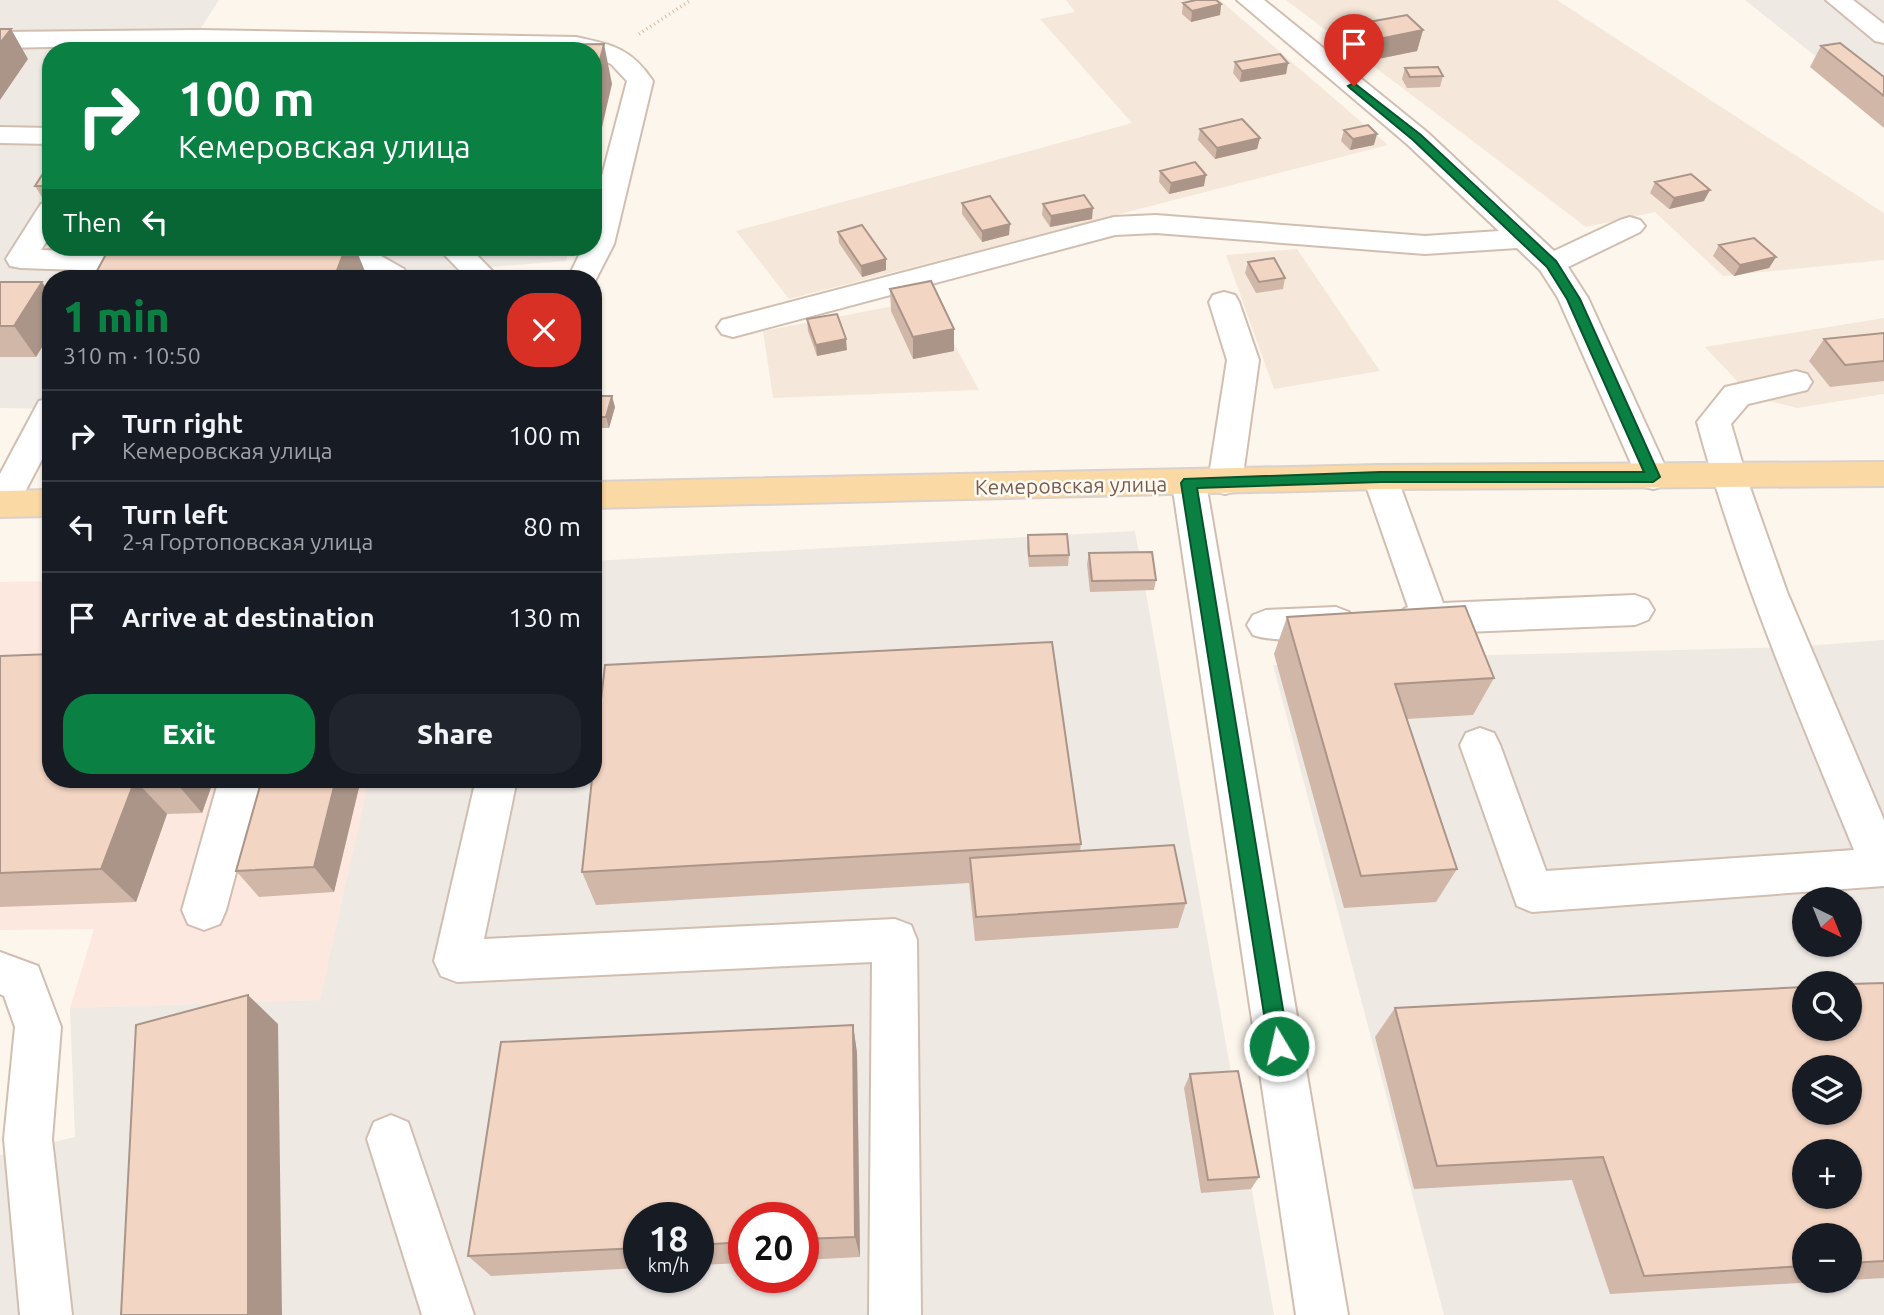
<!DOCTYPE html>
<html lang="en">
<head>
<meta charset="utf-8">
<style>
	body { margin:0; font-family:Ubuntu,sans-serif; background:#20242c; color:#f1f3f6; height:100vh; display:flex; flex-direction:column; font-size:26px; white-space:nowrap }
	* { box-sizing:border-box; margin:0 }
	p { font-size:23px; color:#9ea1a6 }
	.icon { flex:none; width:38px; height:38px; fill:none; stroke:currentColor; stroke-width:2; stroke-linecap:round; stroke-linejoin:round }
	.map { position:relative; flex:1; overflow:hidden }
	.panel { position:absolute; left:42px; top:270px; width:560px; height:518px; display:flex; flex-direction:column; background:#171b24; border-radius:28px; box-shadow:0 2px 5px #0004 }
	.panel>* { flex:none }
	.banner { position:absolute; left:42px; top:42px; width:560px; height:214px; border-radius:28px; box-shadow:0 2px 5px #0004; background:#0b8043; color:#fff; overflow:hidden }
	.needle { width:46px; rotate:137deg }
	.tools { position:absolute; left:1792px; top:887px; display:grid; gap:14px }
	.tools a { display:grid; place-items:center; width:70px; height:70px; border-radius:50%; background:#171b24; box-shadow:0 2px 5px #0004; font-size:35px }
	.speed { position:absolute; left:623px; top:1202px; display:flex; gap:14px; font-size:35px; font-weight:700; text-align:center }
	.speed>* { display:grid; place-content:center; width:91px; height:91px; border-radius:50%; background:#171b24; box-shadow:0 2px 5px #0004; line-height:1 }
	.speed small { font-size:18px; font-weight:400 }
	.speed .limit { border:10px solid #d22; background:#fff; color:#111 }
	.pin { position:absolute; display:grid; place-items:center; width:60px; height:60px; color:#fff; margin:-72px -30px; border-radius:50% 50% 50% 0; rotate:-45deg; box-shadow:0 0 7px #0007 }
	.pin .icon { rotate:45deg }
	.me { position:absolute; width:77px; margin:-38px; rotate:351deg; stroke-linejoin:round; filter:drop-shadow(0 0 5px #0008) }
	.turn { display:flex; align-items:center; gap:24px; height:147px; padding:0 21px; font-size:32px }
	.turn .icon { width:91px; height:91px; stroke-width:2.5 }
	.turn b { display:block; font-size:49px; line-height:60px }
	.then { display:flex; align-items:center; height:66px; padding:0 21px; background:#0003; gap:14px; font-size:26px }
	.round { display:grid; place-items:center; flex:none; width:74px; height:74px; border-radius:28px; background:#20242c }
	.overview { display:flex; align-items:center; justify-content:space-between; height:119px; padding:0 21px }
	h1 { font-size:42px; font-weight:800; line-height:52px; color:#0b8043 }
	.action { display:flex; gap:14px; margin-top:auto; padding:14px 21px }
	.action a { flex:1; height:80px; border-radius:28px; background:#0b8043; color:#fff; font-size:28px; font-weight:800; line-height:80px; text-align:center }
	.action a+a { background:#20242c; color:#f1f3f6 }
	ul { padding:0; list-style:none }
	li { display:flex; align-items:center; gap:21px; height:91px; padding:0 21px; border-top:2px solid #363941 }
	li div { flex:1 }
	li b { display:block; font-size:26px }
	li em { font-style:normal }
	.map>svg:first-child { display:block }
</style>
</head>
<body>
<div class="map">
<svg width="1884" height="1315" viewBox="0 0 1884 1315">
	<rect width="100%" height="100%" fill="#fdf6ec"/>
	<path fill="#f5e8da" d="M1066,0H1220L1388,145L789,299L736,231L1132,123L1040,19L1075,12Z
		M1286,0H1557L1884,213V260L1723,276L1655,212L1586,227Z
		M1297,249L1380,371L1274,389L1226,255Z
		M930,299L979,390L773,398L763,331Z
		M1884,318V394L1797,408L1752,397L1705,347Z"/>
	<path fill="#fde8e0" d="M51,581V779H369L321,1000L70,1008L94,929L0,930V582Z"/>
	<path fill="#efe9e4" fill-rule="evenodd" d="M0,0H219L186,51H51V247H569L566,261L418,273L415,278H51V409L0,408Z
		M1745,0H1884V111Z
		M1135,531L1274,1315H0V1155L75,1137L70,1008L320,1000L369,779H593V561ZM639,1218H698V1278H639ZM744,1218H803V1278H744Z
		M1884,640V1315H1444L1273,665L1454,656L1791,647ZM1804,900H1850V945H1804ZM1804,984H1850V1029H1804ZM1804,1068H1850V1113H1804ZM1804,1152H1850V1197H1804ZM1804,1236H1850V1281H1804Z"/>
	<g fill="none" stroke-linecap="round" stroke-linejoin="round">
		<defs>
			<path id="minor" d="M1237,0H1264L1427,132L1554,251L1620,220L1630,217L1640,220L1645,226L1640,232L1568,267L1588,298L1670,477L1665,486L1653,489L1641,486L1558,298L1540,270L1517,248L1425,254L1156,233L1115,235L733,337L722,334L717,327L722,320L1114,217L1156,215L1425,236L1499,231L1407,144Z
				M1826,0H1853L1884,24V43L1875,41Z
				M200,30L576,37C613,45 631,48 653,81L614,244L593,285V278H568L583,247H593V210L627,81L611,64L593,56V51L200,44L0,48V32Z
				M0,127L51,128V144L0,143Z
				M51,201V234L41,250L126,253L137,255L141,262L133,278H103L107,271L21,268L10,266L6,259L37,210L41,204Z
				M329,247H365L404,269L408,278H375L334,253Z
				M437,247H469L499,278H467Z
				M1224,292L1235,295L1239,302L1259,360L1242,482L1237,491L1225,494L1213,491L1208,482L1227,360L1209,302L1213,295Z
				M1796,371L1807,374L1812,382L1807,390L1748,404L1731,424L1747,479L1787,592L1884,820V886L1532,912L1517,906L1460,745L1466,733L1480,728L1494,733L1500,745L1546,871L1854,850C1796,709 1737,570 1697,422L1725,387Z
				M51,398V442L14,513L0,516V474L39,401Z
				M1380,465L1392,468L1397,477L1443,603L1635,595L1648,600L1654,610L1648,620L1635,625L1417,634L1404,629L1398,619L1404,609L1408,607L1363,477L1368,468Z
				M1189,471L1201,474L1206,483L1348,1315H1296L1172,483L1177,474Z
				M1336,607L1349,612L1355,622L1349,632C1325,640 1277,643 1253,635L1247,625L1253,615L1266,610Z
				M219,779H261L226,910L220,924L204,930L188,924L182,910Z
				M476,779H517L484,939L895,919L911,925L917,940L921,1315H869L872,962L457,982L441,976L434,961Z
				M0,952L38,966L61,1027L52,1139L72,1315H20L4,1139L15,1027L4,996L0,994Z
				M391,1115L408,1122L474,1315H422L367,1139L374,1122Z"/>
			<path id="major" d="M1884,462V486L1380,489L593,508V482L1380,465Z
				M51,490V516L0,517V491Z"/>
		</defs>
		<use href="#minor" stroke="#d1beb0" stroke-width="4"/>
		<use href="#major" stroke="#dad1cd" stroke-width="4"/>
		<path stroke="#d9b8a5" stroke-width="3.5" stroke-dasharray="1 3.5" stroke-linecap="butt" d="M639,34L691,0"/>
		<use href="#minor" fill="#fff" fill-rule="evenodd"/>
		<use href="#major" fill="#fbd9a5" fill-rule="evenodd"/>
	</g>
	<path fill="#d1b7a8" d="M1183,3L1221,4L1220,15L1191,22L1182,14Z
		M1358,24L1423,30L1417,51L1368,61L1352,45Z
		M1821,46L1884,77V128L1810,67Z
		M1235,62L1288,63L1286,74L1240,82L1233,73Z
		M1405,68L1443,76L1440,87L1407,88L1402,79Z
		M1200,129L1260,138L1257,149L1215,159L1198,140Z
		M1344,130L1374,145L1350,150L1341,141Z
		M51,161V212L35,186Z
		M1160,171L1204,186L1169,194L1159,182Z
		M1655,182L1704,201L1669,209L1650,193Z
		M962,203L1009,235L982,242L962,214Z
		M1043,204L1092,219L1050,227L1042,215Z
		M838,232L886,270L862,277L839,243Z
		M1719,245L1776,257L1769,268L1734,276L1713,256Z
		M1248,262L1285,278L1283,289L1256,293L1245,273Z
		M0,282L51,295V332L36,357H0Z
		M890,289L954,329V351L913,359L891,311Z
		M807,319L847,350L817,356L808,331Z
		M1884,333V381L1830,387L1809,361L1824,339Z
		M593,396L615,407L609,428H593Z
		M1028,535L1069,555L1068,566L1029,567L1027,546Z
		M1089,553L1156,580L1154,590L1090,592L1087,564Z
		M1287,617L1494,678L1473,715L1407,719L1457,869L1436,902L1344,908L1274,654Z
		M0,656L51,779H214L202,813L167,814L136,902L0,907Z
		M262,779H361L334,892L259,897L236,871Z
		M1081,844L1080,851L1186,903L1178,928L975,941L969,883L596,905L582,872Z
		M1884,983V1278L1850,1280V1236H1804V1281H1833L1610,1294L1572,1180L1414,1189L1375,1037L1395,1008Z
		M853,1025L857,1053L860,1257L803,1260V1218H744V1263L698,1265V1218H639V1268L491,1276L468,1256Z
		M1190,1074L1259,1177L1251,1189L1201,1193L1184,1088Z"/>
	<path fill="#aa9588" d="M1221,4L1220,15L1191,22L1192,11Z
		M11,29L28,59L0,100V43Z
		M1423,30L1417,51L1368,61L1374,40Z
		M604,44L612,84L593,166V88Z
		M1288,63L1286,74L1240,82L1242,71Z
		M1377,134L1374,145L1350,150L1353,139Z
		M1260,138L1257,149L1215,159L1217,148Z
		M1206,175L1204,186L1169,194L1171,183Z
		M1710,190L1704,201L1669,209L1674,198Z
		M1093,208L1092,219L1050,227L1051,216Z
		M1010,224L1009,235L982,242V231Z
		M346,247H355L367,276L366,278H334Z
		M1776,257L1769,268L1734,276L1740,265Z
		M886,259V270L862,277L861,266Z
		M42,282L51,295V332L36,357L14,326Z
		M954,329V351L913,359V337Z
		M846,339L847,350L817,356L816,345Z
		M612,396L615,407L609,428L606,417Z
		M173,779H214L202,813Z
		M336,779H361L334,892L314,867Z
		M135,780L167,814L136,902L101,869Z
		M248,995L278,1024L282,1315H248Z
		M853,1025L857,1053L860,1257L855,1237Z"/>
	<path fill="#f3d5c3" stroke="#aa9588" stroke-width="2" fill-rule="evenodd" d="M1196,0H1216L1221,4L1192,11L1183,3Z
		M1407,15L1423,30L1374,40L1358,24Z
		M0,29H11L0,43Z
		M1840,43L1884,77V96L1821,46Z
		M604,44L593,88V51H460L462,46Z
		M1280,54L1288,63L1242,71L1235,62Z
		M1438,67L1443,76L1410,77L1405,68Z
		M1242,119L1260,138L1217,148L1200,129Z
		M1368,125L1377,134L1353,139L1344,130Z
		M51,161V186H35Z
		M1195,162L1206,175L1171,183L1160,171Z
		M1691,174L1710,190L1674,198L1655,182Z
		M1084,195L1093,208L1051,216L1043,204Z
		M990,196L1010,224L982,231L962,203Z
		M862,225L886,259L861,266L838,232Z
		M1754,238L1776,257L1740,265L1719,245Z
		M110,247H346L334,278H93Z
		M1274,258L1285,278L1259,282L1248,262Z
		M931,281L954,329L913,337L890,289Z
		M0,282H42L14,326H0Z
		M837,314L846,339L816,345L807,319Z
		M1884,333V361L1845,365L1824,339Z
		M593,396H612L606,417H593Z
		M1067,534L1069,555L1029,556L1028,535Z
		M1152,552L1156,580L1092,581L1089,553Z
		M1465,606L1494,678L1395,684L1457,869L1361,876L1287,617Z
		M1052,642L1081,844L582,872L592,779H593V769L605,665Z
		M51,654V779H157L135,780L101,869L0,873V656Z
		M262,779H336L314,867L236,871Z
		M1174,845L1186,903L976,917L970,858Z
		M1884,983V1261L1850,1263V1236H1804V1266L1644,1276L1603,1157L1437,1166L1395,1008L1804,987V1029H1850V984ZM1804,1068H1850V1113H1804ZM1804,1152H1850V1197H1804Z
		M248,995V1315H121L136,1025Z
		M853,1025L855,1237L803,1239V1218H744V1242L698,1245V1218H639V1248L468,1256L501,1042Z
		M1238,1071L1259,1177L1208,1180L1190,1074Z"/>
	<path fill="#0b8043" stroke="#07532c" stroke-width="2" d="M1354,83L1421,135L1556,261L1580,299L1660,477L1653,482H1380L1197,488L1289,1046L1286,1053L1279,1056L1272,1053L1269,1046L1181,483L1184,479L1380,472H1644L1567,299L1547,267L1413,140L1350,88L1348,86Z"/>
	<g text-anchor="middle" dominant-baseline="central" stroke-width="5" stroke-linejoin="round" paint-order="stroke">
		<g font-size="21" fill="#7a5c4d" stroke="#fffaf3">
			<text transform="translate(1071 485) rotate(-1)">Кемеровская улица</text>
		</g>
	</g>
</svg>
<div class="tools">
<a><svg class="needle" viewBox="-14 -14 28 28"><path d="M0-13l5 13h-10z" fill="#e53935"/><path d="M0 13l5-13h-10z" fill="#9ea1a6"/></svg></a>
<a><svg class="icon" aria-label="search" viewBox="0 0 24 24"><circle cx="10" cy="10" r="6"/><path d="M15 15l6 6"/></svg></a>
<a><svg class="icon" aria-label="layers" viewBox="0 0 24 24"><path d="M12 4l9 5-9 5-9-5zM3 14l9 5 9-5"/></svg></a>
<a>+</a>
<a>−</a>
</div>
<div class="speed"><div>18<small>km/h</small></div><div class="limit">20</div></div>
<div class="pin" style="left:1354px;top:86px;background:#d93025"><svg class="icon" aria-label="arrive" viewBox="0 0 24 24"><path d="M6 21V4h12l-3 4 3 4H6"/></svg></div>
<svg class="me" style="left:1279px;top:1046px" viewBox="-20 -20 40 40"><circle r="17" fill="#0b8043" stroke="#fff" stroke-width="3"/><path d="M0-11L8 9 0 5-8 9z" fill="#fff"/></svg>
<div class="banner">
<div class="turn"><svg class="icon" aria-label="right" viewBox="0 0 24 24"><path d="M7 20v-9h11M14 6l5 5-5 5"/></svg><div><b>100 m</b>Кемеровская улица</div></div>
<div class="then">Then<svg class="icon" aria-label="left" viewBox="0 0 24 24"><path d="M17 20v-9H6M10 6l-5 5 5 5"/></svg></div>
</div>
<section class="panel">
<div class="overview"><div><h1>1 min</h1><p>310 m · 10:50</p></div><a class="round" style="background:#d93025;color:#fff"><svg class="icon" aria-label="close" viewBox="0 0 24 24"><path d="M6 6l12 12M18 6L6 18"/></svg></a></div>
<ul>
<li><svg class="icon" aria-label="right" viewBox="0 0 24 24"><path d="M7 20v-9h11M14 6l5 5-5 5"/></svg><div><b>Turn right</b><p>Кемеровская улица</p></div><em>100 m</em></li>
<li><svg class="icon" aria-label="left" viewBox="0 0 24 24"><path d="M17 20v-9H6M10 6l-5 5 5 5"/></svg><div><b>Turn left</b><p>2-я Гортоповская улица</p></div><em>80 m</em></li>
<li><svg class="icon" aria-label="arrive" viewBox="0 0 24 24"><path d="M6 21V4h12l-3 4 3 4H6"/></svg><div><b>Arrive at destination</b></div><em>130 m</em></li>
</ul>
<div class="action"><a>Exit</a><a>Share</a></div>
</section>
</div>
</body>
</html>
